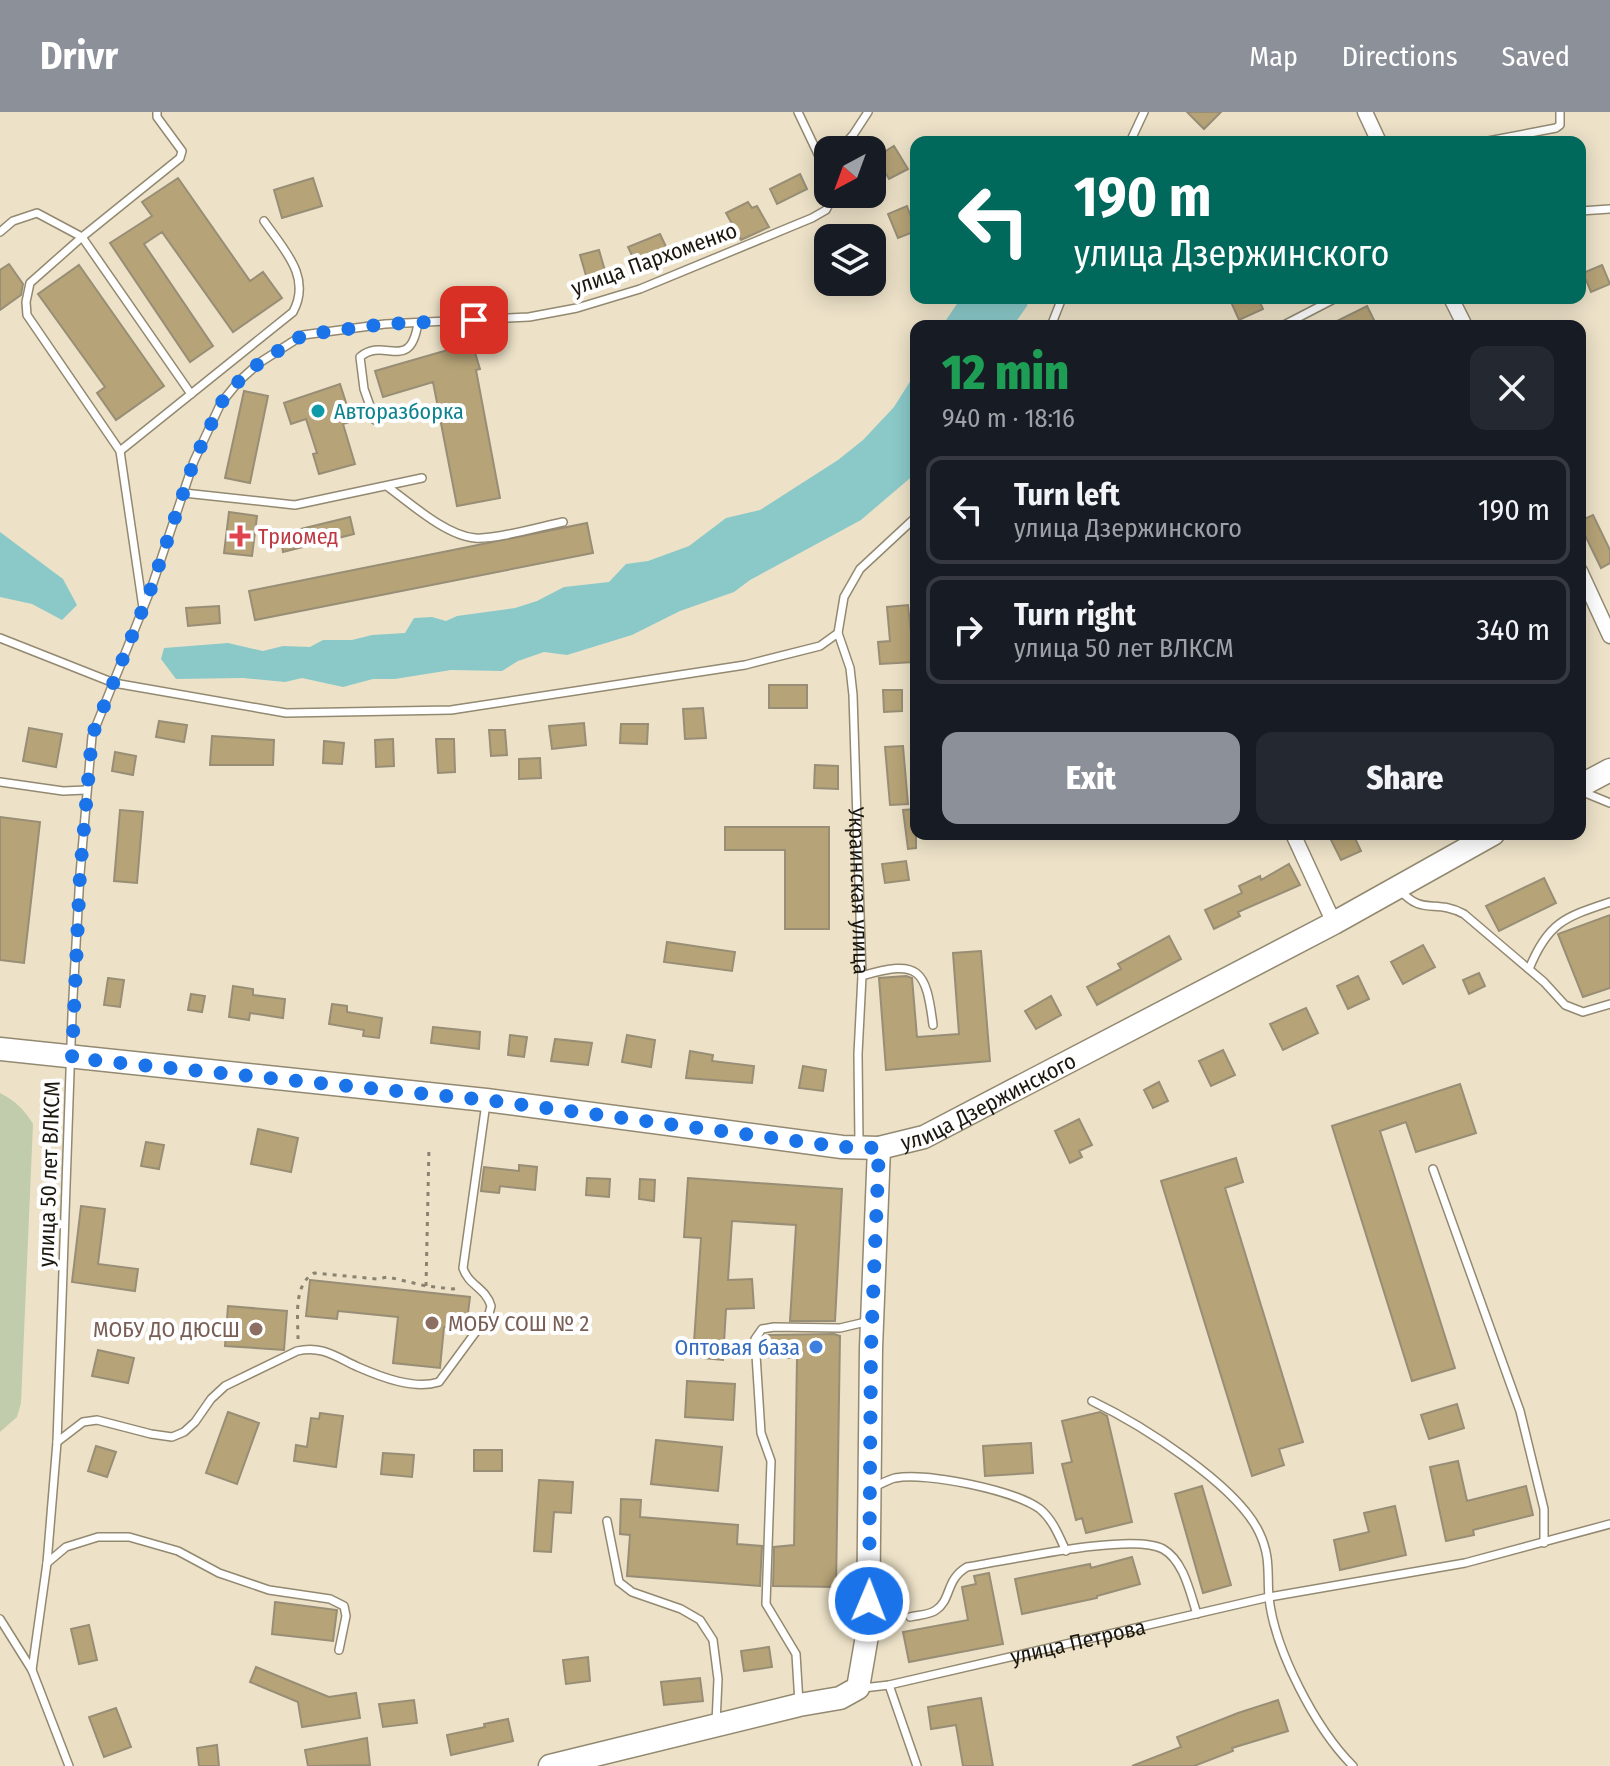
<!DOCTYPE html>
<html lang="en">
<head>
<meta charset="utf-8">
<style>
	body { margin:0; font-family:"Fira Sans Condensed",sans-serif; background:#242831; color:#f1f3f6; height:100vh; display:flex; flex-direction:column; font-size:30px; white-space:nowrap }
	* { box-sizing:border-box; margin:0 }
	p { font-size:26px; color:#9ea1a6 }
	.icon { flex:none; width:44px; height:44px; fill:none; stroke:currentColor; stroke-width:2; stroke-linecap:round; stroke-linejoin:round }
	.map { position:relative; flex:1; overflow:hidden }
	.drawer { position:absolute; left:910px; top:208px; width:676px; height:520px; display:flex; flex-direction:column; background:#171b24; border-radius:16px; box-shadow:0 4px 20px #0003 }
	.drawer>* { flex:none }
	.guide { position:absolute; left:910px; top:24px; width:676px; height:168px; border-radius:16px; box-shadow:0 4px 20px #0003; background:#00695c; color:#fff; overflow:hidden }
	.needle { width:52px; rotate:221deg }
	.buttons { position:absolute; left:814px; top:24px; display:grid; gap:16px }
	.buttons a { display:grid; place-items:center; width:72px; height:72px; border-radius:16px; background:#171b24; box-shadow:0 4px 20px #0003; font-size:40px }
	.pin { position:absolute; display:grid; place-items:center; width:68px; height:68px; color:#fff; margin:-34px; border-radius:16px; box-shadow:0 4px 12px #0006 }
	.me { position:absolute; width:88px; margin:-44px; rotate:1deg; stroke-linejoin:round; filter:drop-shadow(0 0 6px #0008) }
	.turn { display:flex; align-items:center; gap:28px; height:168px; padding:0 32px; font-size:36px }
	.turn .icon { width:104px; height:104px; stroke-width:2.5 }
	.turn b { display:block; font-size:56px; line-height:68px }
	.round { display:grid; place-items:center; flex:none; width:84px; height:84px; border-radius:16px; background:#242831 }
	.overview { display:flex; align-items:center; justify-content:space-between; height:136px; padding:0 32px }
	h1 { font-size:48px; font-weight:800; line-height:60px; color:#1e9e55 }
	.button { display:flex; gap:16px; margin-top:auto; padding:16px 32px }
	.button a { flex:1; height:92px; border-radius:16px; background:#8c9099; color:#fff; font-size:32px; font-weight:800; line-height:92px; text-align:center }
	.button a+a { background:#242831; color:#f1f3f6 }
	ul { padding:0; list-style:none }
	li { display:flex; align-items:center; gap:24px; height:108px; margin:0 16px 12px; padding:0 16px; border:4px solid #363941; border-radius:16px }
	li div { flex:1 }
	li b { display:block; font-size:30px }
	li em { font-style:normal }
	header { display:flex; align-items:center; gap:48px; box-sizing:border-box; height:112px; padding:0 40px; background:#8c9099; color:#fff }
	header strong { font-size:38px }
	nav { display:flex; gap:44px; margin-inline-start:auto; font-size:28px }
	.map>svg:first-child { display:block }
</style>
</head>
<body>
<header>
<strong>Drivr</strong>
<nav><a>Map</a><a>Directions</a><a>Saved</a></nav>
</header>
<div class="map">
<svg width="1610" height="1654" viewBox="0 0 1610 1654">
	<rect width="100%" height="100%" fill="#ede2c8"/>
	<path fill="#c1ccad" d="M0,981C15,989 24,997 33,1012L21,1291L17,1305L0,1320Z"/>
	<path fill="#8bc9c9" d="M961,186H1029L1027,194L1013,214H942Z
		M916,260V361L861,408L750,468L734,480L680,499L632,523L567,543L544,540L518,549L502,559L451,558L395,567H373L343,575L302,566L285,570L243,566L176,567L161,547L164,536L228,531L263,539L283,534L310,535L323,528H352L372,523L405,521L414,506L432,505L446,509L457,504L515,496L537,489L564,475L609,470L626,452L648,449L689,434L726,406L760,398L838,348L863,328L894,295Z
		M0,420L63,467L77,493L62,508L32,492L0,485Z"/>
	<path fill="#b6a377" stroke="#988e76" stroke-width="2" d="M1187,0H1221L1204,17Z
		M894,34L908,57L889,67L876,45Z
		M800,62L807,77L777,92L770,77Z
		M178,66L250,169L263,160L282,186L233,220L162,120L144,132L213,234L190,250L110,131L152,104L142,90Z
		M313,66L322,94L282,106L274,78Z
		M748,90L752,96L757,94L769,115L741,128L726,101Z
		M907,94L916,119L898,126L888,102Z
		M660,122L668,139L636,152L628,135Z
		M599,138L606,162L587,167L580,143Z
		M9,152L23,172L21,183L0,198V158Z
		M79,153L164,274L116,308L97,281L105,275L38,182Z
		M1602,153L1610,172L1591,180L1583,161Z
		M1240,186H1258L1263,197L1239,208L1231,190Z
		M1367,194L1377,214H1327Z
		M472,231L480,257L476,258L500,386L457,394L433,270L383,285L375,259Z
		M340,272L352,309L343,312L355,352L319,362L313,342L317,341L306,307L291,312L284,291Z
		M244,279L268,284L250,371L225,366Z
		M229,400L257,404L252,444L224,441Z
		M1593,403L1610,438V451L1601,456L1580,413V409Z
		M350,405L354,422L283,440L280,422Z
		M587,411L593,441L255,508L249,479Z
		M908,493L914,550L880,552L878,530L890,529L887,495Z
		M219,494L220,511L188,514L186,496Z
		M769,573H807V596H769Z
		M883,578H902V599L884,600Z
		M703,596L706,626L685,627L683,597Z
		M159,609L187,613L184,630L156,625Z
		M584,611L586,633L552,637L549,614Z
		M621,612H648L647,632L620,631Z
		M29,616L62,622L56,655L23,649Z
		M489,618H505L507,643L491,644Z
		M212,624L274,628L273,653H210Z
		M393,627L394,654L376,655L375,628Z
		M436,627H454L455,660L438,661Z
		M324,629L344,631L342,652L323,651Z
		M903,634L908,692L890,693L885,635Z
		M115,640L136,644L133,663L112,659Z
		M540,646L541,666L519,667V647Z
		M815,653L838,654V677L814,676Z
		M916,697V736L908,737L903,698Z
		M120,698L143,700L137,771L114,769Z
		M0,705L40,710L24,851L0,848Z
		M725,715H829V817H785V738H725Z
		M1338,722H1353L1361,739L1341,748L1330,726Z
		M906,749L909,768L885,771L882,752Z
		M1289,752L1300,773L1238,800L1240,804L1214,817L1205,798L1242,781L1239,774L1260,764L1261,768Z
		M1544,766L1556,791L1499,819L1486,794Z
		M1610,803V876L1583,885L1558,822Z
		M1169,824L1181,847L1097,893L1087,875L1121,857L1118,852Z
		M667,830L735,840L732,859L664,850Z
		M1423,833L1435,855L1403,872L1391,850Z
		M981,839L990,949L886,958L879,866L906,864L912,866L917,925L959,922L953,841Z
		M1479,861L1485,874L1469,882L1463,868Z
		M1358,864L1369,887L1348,897L1337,874Z
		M108,866L124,868L120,895L104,893Z
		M233,874L253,877V883L285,887L283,906L250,901L249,908L229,905Z
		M191,882L205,884L202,900L188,898Z
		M1051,884L1061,903L1036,917L1025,899Z
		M332,892L347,894V900L382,906L379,926L363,924L364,918L329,912Z
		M1306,896L1318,921L1283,938L1270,912Z
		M433,915L480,920L479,937L431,931Z
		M510,923L527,925L524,945L508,943Z
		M627,923L655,928L651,955L622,950Z
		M555,927L592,931L588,953L551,949Z
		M1223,938L1235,963L1211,974L1199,949Z
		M690,939L713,943L712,949L754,954L752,971L686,966Z
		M803,954L826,958L823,979L799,976Z
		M1159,970L1168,989L1153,996L1144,978Z
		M1460,972L1476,1021L1416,1040L1406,1010L1380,1019L1455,1256L1412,1269L1332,1014Z
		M1079,1007L1092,1033L1079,1039L1082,1045L1070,1051L1055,1019Z
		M258,1017L298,1026L291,1060L251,1052Z
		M146,1030L164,1033L159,1057L141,1054Z
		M1236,1046L1243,1070L1225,1076L1303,1330L1279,1337L1284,1353L1252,1364L1161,1069Z
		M519,1053L537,1055L535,1078L500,1074L499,1081L481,1079L484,1055L519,1059Z
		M587,1066L610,1067L609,1085L586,1083Z
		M688,1066L842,1077L835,1209H790L796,1113L732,1109L728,1168L752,1167L754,1196L726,1197L723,1248L693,1245L701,1126L684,1125Z
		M640,1067L655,1068L654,1089L639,1087Z
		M81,1094L105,1097L98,1152L138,1157L135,1179L72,1170Z
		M310,1168L470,1185L466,1217L444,1215L440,1256L393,1251L398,1205L338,1199L337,1207L306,1204Z
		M228,1194L287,1199L284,1238L225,1234Z
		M834,1222L840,1224L836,1475L773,1474L774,1435L794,1433L797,1246L767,1245V1223Z
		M98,1238L134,1246L128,1271L92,1264Z
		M687,1269L735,1272L733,1308L685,1305Z
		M1457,1292L1464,1316L1429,1327L1421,1303Z
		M228,1300L259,1311L237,1372L206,1361Z
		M1100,1300L1107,1304L1132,1410L1086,1421L1082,1406L1076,1408L1062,1352L1072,1350L1062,1309Z
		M320,1301L343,1304L336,1355L294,1349L296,1333L307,1335L311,1306L319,1307Z
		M656,1328L722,1335L718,1379L651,1372Z
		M1031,1331L1033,1361L985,1364L983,1334Z
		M96,1334L116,1340L107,1365L88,1359Z
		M474,1338H502V1359H474Z
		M383,1341L414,1343L412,1365L381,1362Z
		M1458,1349L1467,1389L1526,1374L1533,1403L1473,1418L1474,1423L1446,1429L1430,1355Z
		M539,1368L573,1370L571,1401L554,1400L551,1440L534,1439Z
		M1202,1374L1231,1473L1203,1481L1175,1382Z
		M621,1387L641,1388L640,1405L738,1413L737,1432L762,1434L760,1474L627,1464L630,1423L620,1422Z
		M1395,1394L1406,1443L1340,1458L1334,1428L1369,1420L1364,1401Z
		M1132,1445L1140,1472L1097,1484V1486L1022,1502L1015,1467L1090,1452L1091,1456Z
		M989,1461L1003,1532L909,1550L903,1520L968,1508L962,1475L976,1472L974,1464Z
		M275,1490L337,1498L333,1529L272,1522Z
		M89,1513L97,1548L79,1552L71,1517Z
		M769,1535L772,1555L744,1559L741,1539Z
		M588,1545L590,1569L566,1572L563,1548Z
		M256,1555L329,1585L356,1581L360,1606L302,1615L298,1590L250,1570Z
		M700,1566L703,1589L664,1593L661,1570Z
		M981,1586L993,1654H963L956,1613L931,1617L928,1595Z
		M414,1588L417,1611L383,1615L379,1592Z
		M1278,1588L1288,1619L1232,1636L1233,1639L1194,1654H1132L1181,1635L1177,1625L1238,1601Z
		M116,1596L131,1635L104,1645L89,1605Z
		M508,1607L513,1629L451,1643L447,1623L485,1615L484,1612Z
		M367,1626L370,1653L308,1654L305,1638Z
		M217,1633L219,1654H199L197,1636Z"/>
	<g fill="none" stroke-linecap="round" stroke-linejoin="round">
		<defs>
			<g id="lane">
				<path d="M798,0L828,63"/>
				<path d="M1130,30L1144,0"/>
				<path d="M1483,30L1556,16L1560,13V0"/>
				<path d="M839,38L853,23L868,0"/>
				<path d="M1580,99L1610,97"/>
				<path d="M0,120L13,109L37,101L82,125L191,282"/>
				<path d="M1051,214L1062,186"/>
				<path d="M1282,214L1336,186"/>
				<path d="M375,308L364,277L360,245C384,224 410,262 418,211"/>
				<path d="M120,339L293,200C312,165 284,138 264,109"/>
				<path d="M388,375C411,392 447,424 475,426C494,428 543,414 563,410"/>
				<path d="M184,381L295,393L422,366"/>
				<path d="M143,496L120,339L27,203L26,190L30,171L82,125L180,46L182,39L157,5V0"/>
				<path id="s1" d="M838,521L850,556L853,583L862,864L858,942L859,1031"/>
				<path d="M0,526L114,571L286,601L451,598L745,553L820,534L838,521L844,485L860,457L916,405"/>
				<path d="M0,670L63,679L86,678"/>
				<path d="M1583,680L1610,691"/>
				<path d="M1399,777C1423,805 1434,786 1464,802L1544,870L1565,893L1583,900L1610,892"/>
				<path d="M1529,857C1548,810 1565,805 1610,790"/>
				<path d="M862,864C919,847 926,857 933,913"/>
				<path d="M1433,1057L1520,1299L1544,1397V1431"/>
				<path d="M1092,1289C1140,1312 1236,1372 1259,1420C1271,1445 1267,1460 1269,1486C1275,1539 1316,1617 1353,1654"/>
				<path d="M57,1330L83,1310L97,1308L151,1322L172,1325L184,1320L195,1310L211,1287L225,1274L297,1239C322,1233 336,1245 358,1255C381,1265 414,1278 439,1270L489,1202L491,1194C486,1176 468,1173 463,1156L486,991"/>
				<path d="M872,1376C879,1373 887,1368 895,1366C926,1360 1014,1378 1040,1397C1053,1408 1059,1424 1066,1439"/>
				<path d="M607,1409L619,1470L632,1480L681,1497L700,1508L713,1528L718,1567L716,1611"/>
				<path d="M47,1451L66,1435L98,1425H129L178,1439L219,1461L269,1478L330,1487L344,1494L346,1504L339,1538"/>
				<path d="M910,1505C918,1503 930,1503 936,1498C952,1487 945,1468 967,1455C1007,1449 1132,1420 1163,1437C1184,1449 1190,1481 1197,1502"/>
				<path d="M0,1507L32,1558L69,1654"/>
				<path d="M32,1558L47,1451L57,1330L72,903L80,762L92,624L152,474L194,349L221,291L239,269L259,251L303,223L385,212L529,205L577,196L640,177L812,106L826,98L834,82"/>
				<path d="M889,1573L917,1654"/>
				<path id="s2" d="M863,1576L889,1573L1269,1485L1465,1451L1610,1412"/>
				<path d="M799,1591L796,1542L766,1492L771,1349L761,1321L755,1227L762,1217L774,1215L840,1216L870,1209"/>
			</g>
			<path id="street" d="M1365,0L1379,30
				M1451,186L1465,214
				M1580,459L1610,524
				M1293,722L1334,811"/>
			<g id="primary">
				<path d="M1580,674L1610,658"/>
				<path id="s3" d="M0,937L486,988L842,1035L879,1036L924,1025L1334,811L1493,722"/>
				<path d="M550,1654L799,1593L840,1586L858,1576L868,1518L871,1236L879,1036"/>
			</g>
		</defs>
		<use href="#lane" stroke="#938971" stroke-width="10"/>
		<use href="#street" stroke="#938971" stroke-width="17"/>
		<use href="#primary" stroke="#938971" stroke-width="25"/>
		<path stroke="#8a8371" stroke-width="3" stroke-dasharray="4 6" stroke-linecap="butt" d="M426,1174L429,1034
			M298,1227C298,1205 293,1173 314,1161L377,1167L388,1165L426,1174L453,1177L460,1175"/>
		<use href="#lane" stroke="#fff" stroke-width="7"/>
		<use href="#street" stroke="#fff" stroke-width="14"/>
		<use href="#primary" stroke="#fff" stroke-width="22"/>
	</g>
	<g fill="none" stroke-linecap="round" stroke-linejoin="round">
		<path stroke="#1a73e8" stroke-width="14" stroke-dasharray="0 25.2" d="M474,208L385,212L303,223L259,251L239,269L221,291L194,349L152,474L92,624L80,762L72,946L486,988L842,1035L879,1036L871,1236L869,1489"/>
	</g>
	<circle fill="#0f9aa8" stroke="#fff" stroke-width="3" cx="318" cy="299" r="8"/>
	<path fill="#e0444e" stroke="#fff" stroke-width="3" d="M236 412h8v8h8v8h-8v8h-8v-8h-8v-8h8z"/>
	<g fill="#8d6e63" stroke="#fff" stroke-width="3">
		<circle cx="432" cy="1211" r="8"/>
		<circle cx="256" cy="1217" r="8"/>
	</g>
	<circle fill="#3f7fe0" stroke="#fff" stroke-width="3" cx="816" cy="1235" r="8"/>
	<g text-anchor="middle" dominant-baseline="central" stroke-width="8" stroke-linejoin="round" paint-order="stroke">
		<g font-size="22" fill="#1b170e" stroke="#fff">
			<text transform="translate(654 147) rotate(-20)">улица Пархоменко</text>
			<text stroke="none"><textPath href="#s1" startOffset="260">Украинская улица</textPath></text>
			<text stroke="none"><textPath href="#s3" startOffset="1004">улица Дзержинского</textPath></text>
			<text transform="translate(49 1062) rotate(-88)">улица 50 лет ВЛКСМ</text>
			<text stroke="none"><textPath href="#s2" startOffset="220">улица Петрова</textPath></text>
		</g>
		<g font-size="22" fill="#0d838f" stroke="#fff" text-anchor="start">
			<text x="334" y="299">Авторазборка</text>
		</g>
		<g font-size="22" fill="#be3a42" stroke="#fff" text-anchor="start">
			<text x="258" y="424">Триомед</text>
		</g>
		<g font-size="22" fill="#785e54" stroke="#fff" text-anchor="start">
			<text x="448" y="1211">МОБУ СОШ № 2</text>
			<text x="240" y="1217" text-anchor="end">МОБУ ДО ДЮСШ</text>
		</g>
		<g font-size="22" fill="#366cbe" stroke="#fff" text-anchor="end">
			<text x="800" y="1235">Оптовая база</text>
		</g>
	</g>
</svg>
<div class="buttons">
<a><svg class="needle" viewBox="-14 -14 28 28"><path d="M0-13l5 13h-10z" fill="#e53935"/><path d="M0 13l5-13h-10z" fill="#9ea1a6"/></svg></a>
<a><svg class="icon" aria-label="layers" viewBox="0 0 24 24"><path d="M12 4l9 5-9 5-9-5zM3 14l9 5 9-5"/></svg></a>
</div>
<div class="pin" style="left:474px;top:208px;background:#d93025"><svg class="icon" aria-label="arrive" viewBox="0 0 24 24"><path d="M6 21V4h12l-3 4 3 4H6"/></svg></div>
<svg class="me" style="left:869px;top:1489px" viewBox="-20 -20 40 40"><circle r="17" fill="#1a73e8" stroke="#fff" stroke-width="3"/><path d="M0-11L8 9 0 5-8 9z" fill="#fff"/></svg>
<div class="guide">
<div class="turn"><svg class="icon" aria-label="left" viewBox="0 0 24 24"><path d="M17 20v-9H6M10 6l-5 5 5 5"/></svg><div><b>190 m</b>улица Дзержинского</div></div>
</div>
<section class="drawer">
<div class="overview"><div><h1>12 min</h1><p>940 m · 18:16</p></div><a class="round"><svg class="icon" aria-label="close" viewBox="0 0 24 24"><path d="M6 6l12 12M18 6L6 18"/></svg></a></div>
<ul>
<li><svg class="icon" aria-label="left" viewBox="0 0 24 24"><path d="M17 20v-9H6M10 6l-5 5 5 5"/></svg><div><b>Turn left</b><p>улица Дзержинского</p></div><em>190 m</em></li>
<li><svg class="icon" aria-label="right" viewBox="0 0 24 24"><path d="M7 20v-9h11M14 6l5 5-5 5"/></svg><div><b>Turn right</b><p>улица 50 лет ВЛКСМ</p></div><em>340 m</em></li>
</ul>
<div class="button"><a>Exit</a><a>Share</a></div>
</section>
</div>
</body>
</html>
